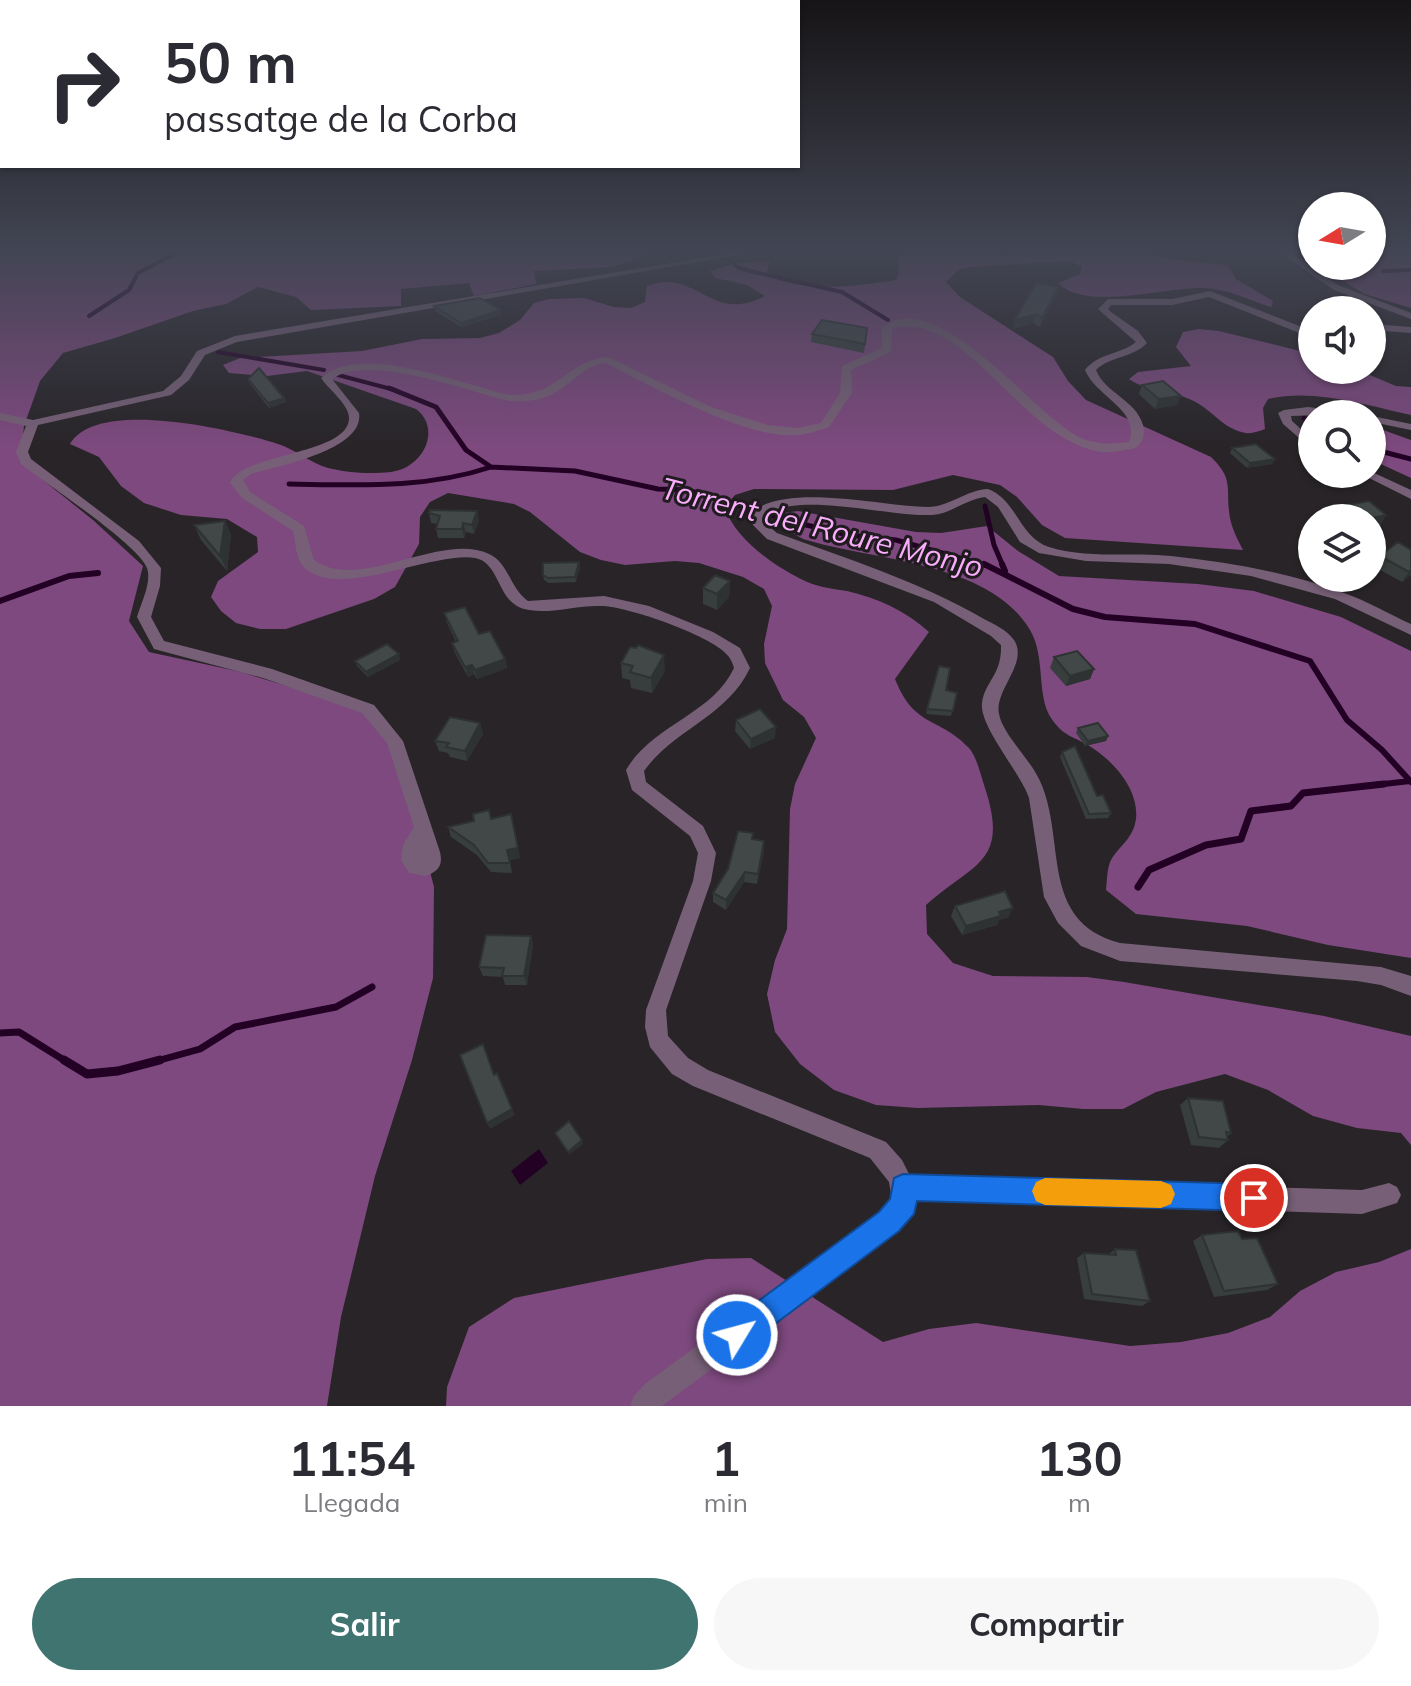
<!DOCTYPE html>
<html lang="es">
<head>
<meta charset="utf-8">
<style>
	body { margin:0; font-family:Mulish,sans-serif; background:#f7f7f7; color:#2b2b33; height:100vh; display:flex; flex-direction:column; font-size:30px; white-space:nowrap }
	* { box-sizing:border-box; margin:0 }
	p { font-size:26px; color:#7c7c81 }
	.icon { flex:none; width:44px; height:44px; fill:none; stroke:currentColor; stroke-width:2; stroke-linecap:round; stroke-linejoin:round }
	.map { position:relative; height:1406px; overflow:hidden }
	.drawer { display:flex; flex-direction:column; background:#fff; flex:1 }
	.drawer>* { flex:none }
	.top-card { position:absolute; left:0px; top:0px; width:800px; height:168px; box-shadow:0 2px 6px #0004; background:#fff; color:#2b2b33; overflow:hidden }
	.needle { width:52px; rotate:259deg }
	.controls { position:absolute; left:1298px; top:192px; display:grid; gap:16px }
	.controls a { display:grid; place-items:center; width:88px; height:88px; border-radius:50%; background:#fff; box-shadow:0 2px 6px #0004; font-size:40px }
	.pin { position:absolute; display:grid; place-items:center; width:68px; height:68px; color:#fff; margin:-34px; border:4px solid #fff; border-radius:50%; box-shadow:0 2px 8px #0007 }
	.me { position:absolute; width:88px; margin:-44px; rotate:53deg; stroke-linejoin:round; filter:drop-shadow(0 0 6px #0008) }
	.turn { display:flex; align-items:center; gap:28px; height:168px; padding:0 32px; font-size:36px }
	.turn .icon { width:104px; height:104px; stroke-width:2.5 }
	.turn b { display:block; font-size:56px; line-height:68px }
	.eta { display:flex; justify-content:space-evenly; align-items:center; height:136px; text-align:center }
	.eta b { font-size:48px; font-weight:700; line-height:56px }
	.cta { display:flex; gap:16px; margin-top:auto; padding:16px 32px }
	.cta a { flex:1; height:92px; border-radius:48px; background:#407471; color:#fff; font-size:32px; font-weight:700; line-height:92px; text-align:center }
	.cta a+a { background:#f7f7f7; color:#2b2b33 }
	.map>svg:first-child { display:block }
</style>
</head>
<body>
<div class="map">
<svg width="1411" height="1406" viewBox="0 0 1411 1406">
	<rect width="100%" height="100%" fill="#282428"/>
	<path fill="#7d497e" d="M0,249H665L611,267L534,271L536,284L474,296L469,283L401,289V306L311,310L296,297L258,287L226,304L193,311L115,338L63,353L40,381L24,426L21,456L28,468L93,520L143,566L129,621L149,652L241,672L380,715L403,768L434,887L433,978L412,1060L375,1176L341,1317L327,1406H0Z
		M907,249H980L1003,255L1020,249H1129L1171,259L1228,265L1236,279L1273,301L1271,307C1249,300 1228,289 1204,288C1168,286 1085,312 1058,283L1080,274L1082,267L1070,261L972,267L958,270L946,282L960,297L1053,357L1068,381L1086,400L1211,457C1235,480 1225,489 1230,518C1232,529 1238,540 1243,550L1065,538L1042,525L1017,497L1000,485L953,475L893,490L754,489L735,495L725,507C734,539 776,567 805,581C817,587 834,589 847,591C878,598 906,611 929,632L895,679C915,729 939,716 969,748C977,757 981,776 985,788C1010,864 972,863 926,905L927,934L953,963L993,976L1087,977L1124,982L1324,1016L1411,1036V1145L1401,1133L1357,1128L1313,1116L1268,1090L1225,1074L1156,1092L1123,1109H1083L1039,1105L918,1108L876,1105L834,1090L800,1064L775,1032L767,994L775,960L787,929L790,809L795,784L816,738L804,717L783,700L765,663L764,644L772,606L764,589L743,577L699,563L675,561L625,565L601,560L580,552L530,512L514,504L448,493L430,502L420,517L419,544L395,587L374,599L286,629H260L236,623L221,611L211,597L218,581L258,552L257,537L227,519L181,515L144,503L121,486L99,457L70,444C96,397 235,430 278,444C295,449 310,463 328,468C340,471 357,473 370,473C383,473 400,473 411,464C431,450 435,423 416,409L307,371L267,376L229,373L223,365L240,358L362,351L422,339L480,338L499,333L520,320L534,303L549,299L584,298L614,307L631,308L645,302L647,286C697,267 710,325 765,296L747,285L715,278L710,271L737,263L770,261L766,274C801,294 858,286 896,280L899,273L898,259Z
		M1372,249H1411V308L1365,294L1317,266H1372Z
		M1199,329L1219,331L1312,354V370H1358L1396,386L1411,387V415C1366,405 1313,388 1268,399L1263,408L1265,429C1259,431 1252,434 1246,433C1226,430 1215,414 1199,404C1177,390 1150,394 1129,379L1138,372L1191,366L1176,347L1183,332Z
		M1372,426L1411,440V478L1372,460Z
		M798,511L916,532L941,533L987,526L1018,551L1059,576L1198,584L1254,591L1341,617L1411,651V958L1328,945L1247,926L1136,914L1106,890C1107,881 1107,867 1111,860C1120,845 1133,839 1136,819C1139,791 1116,764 1094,749C1076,736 1065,739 1051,718C1036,695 1046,657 1030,630C989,561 873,561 803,539L784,528L776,514Z
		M1411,1249V1406H446L447,1387L469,1327L514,1298L707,1259L751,1258L883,1342L929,1329L976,1323L1130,1346L1181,1342L1228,1333L1270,1317L1300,1291L1336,1272L1379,1262Z"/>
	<path fill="#230125" d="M539,1149L548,1163L520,1185L511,1171Z"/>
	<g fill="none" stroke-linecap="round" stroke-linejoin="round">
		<path stroke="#230125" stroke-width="4" d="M729,258L737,267L750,271L842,292L888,320
			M1383,271L1411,270
			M89,316L129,290L138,273L176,253L175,249
			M218,352L324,370
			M338,375L395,390"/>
		<path stroke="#230125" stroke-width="5" d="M389,388L436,407L466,450L491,467L575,471L658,489L687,490L798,523L848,535L896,540L988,566
			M1304,418L1312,423
			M1372,449L1411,459
			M289,484C358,485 425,489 491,467
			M985,506L994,545L1003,566"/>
		<path stroke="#230125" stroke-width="6" d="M984,564L1073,609L1105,617L1195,624L1310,661L1347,720L1382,750L1411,782
			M1002,564L1005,571
			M0,601L69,576L98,573
			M1366,786L1410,781"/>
		<path stroke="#230125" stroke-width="7" d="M1138,887L1149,870L1206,845L1241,839L1251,811L1291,806L1303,793L1384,784
			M0,1033L19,1032L67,1062
			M153,1062L200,1049L235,1027L336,1007L372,987"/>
		<path stroke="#230125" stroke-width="9" d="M64,1060L87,1074L118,1071L160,1060"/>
		<path fill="#776077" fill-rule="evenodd" d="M754,249H773L237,342L205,355L189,380L171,395L38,425L28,452L31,459L139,541L161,568L160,586L151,617L164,641L272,669L374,705L403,741L440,852C443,865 439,871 426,876L409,873L401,860L403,845L414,827L387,743L362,713L263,678L154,649L137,617C141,603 152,582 147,568C139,545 45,483 21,464L16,452L26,426L0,420V413L33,420L163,391L181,376L197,351L235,336Z
			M1275,249H1285L1340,286L1411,313V319L1334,290Z
			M1210,291L1312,331V338L1209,297L1172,305H1111L1108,309L1111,312L1138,331L1147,343C1133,358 1110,356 1096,370C1105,393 1136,400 1143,425C1146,434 1142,447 1132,449C1123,450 1111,453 1102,452C1039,442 997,369 945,338C930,329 908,322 892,329L891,352L851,370L852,393L829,427C819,430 809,434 799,435C746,440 654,387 606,363C586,365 574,381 558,391C542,401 527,402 509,401C466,391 370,353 332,379L359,413C365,450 278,466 251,474L243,480L250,492L304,526L314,560C359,593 441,531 489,554C509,563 510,589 528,601L604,596L649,606L713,632L740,648L750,668C727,717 674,729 644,771L646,782L703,826L716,853L711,881L666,1010L668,1036L688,1058L708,1070L886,1142L902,1160L910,1176L1362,1190L1389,1183L1397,1187L1401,1195L1397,1203L1362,1214L916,1200L912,1212L898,1230L662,1406H630L634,1396L645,1384L880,1212L892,1200L889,1182L870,1158L693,1086L672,1074L650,1047L645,1027L646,1010L693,881L698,853L690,836L632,790L626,770C652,725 713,714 734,668C733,665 732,661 729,657C716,637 627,606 601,606C577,605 553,614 529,610C496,606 502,563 475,558C432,551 335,602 303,566C295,557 296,542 293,531L242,498L230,483C241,453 349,455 349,418C349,404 328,389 321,378C359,342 462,384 509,395C559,397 565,361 608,357L711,407L768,425L798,428L821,423L840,393L842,366L882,348V328C936,282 1036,418 1081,438C1098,445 1112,444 1129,442C1141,410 1096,397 1085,370C1098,353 1120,355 1136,342L1098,309L1108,299H1172Z
			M1372,324L1411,327V333L1372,330Z
			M1308,407L1341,411L1347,414L1291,416L1292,421L1312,439V449L1283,424L1278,413L1284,410Z
			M1372,416L1411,424V430L1372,422Z
			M1372,472L1411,490V499L1361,474H1372Z
			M988,489C1017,500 1019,537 1049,547C1087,559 1131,552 1171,556C1229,562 1290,573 1344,593C1367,601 1389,614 1411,624V635L1335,599L1251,576L1169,564L1086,561L1039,553L1020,542L998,507L985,497C966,499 951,514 932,515C888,517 800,491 764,515L766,524L777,533C847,559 919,581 984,619C994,624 1007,630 1014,640C1029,663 994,690 999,714C1003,735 1031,760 1040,781C1067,840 1038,921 1120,943L1381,967L1411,976V996L1381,985L1357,981L1120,961L1081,946L1058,923L1044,897L1029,798C1020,772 979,726 982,703C985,681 1002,675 1001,645L991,636L934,602L767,539L753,525L750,514C784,481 884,507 928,507C949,507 966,490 988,489Z"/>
	</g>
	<path fill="#383e3d" d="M1058,287L1056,296L1040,327L1033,323L1013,329Z
		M434,306L502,315L461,327L435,311Z
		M867,328L864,353L811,342L812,334Z
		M248,379L286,402L269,408L250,384Z
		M1142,385L1177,405L1155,409L1139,394Z
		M1232,448L1275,459L1272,464L1247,468L1230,453Z
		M1348,505L1386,515L1380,526L1372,527V518H1346L1342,515Z
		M477,511L479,521L474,534L466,532L464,538H438L436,529L437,524L431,523L429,513Z
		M225,521L231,535L227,571L201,540L194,525Z
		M1411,550V575L1402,582L1373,566L1380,556Z
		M580,567L576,582L549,583L544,580L543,575Z
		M730,581L729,597L717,610L703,604V588Z
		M444,613L479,634L505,659L507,668L477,679L474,674L468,677L455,653L452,643L456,642L447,623Z
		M1054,657L1094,669L1090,679L1066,686L1050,668Z
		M400,660L368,677L357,666L355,661Z
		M621,663L665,671L652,693L631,688L630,680L622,678Z
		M939,666L946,690L957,693L951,716L926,714Z
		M736,720L775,738L750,749L735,731Z
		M480,723L483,734L467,761L450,757L448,753L439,751L435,741Z
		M1078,728L1108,736L1106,741L1085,746L1076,733Z
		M1062,752L1111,813L1108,818L1086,819L1060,757Z
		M511,814L520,858L510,860L512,873L491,872L477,855L451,837L448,827Z
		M753,839L764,851L757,884L744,882L726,910L713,902V893Z
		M955,906L1009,917L999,920L997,925L962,935L951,916Z
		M531,936L533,945L527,985H505L503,977L483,976L479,967Z
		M1188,1098L1231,1133L1227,1137L1228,1140L1219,1148L1191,1145L1180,1105Z
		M1202,1235L1242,1239L1278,1284L1267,1290L1214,1297L1193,1241Z
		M1115,1249L1150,1301L1142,1306L1084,1299L1077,1258L1084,1253L1109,1254Z"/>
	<path fill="#2e3232" d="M1058,287L1056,296L1040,327L1042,318Z
		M501,310L502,315L461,327V323Z
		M1036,314L1033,323L1013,329L1015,320Z
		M1181,396L1177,405L1155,409L1159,399Z
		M284,398L286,402L269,408L268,403Z
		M1275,459L1272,464L1247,468L1250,463Z
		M477,511L479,521L474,534L472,525Z
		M1386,515L1380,526L1372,527V518Z
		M225,521L231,535L227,571L220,556Z
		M463,523L466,532L464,538L462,529Z
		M579,562L580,567L576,582L575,577Z
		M1411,570V575L1402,582L1409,572Z
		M730,581L729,597L717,610V594Z
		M399,654L400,660L368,677L366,672Z
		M664,655L665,671L652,693L651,678Z
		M505,659L507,668L477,679L475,670Z
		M472,665L474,674L468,677L465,667Z
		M1094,669L1090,679L1066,686L1070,676Z
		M480,723L483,734L467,761L465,751Z
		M776,727L775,738L750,749L751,739Z
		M1108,736L1106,741L1085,746L1088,741Z
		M511,814L520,858L510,860L512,873L507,850Z
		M764,841V851L757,884L758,874Z
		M745,872L744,882L726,910V900Z
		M1013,908L1009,917L999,920L997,925L962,935L966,926L999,912Z
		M531,936L533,945L527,985L524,976Z
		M512,1109L515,1115L490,1129L487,1123Z
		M582,1140L583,1144L569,1155L568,1152Z"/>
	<path fill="#414847" stroke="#2e3232" stroke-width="2" d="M1036,283L1058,287L1042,318L1036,314L1015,320Z
		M480,298L501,310L461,323L434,306Z
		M822,320L867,328L865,344L812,334Z
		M259,368L284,398L268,403L248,379Z
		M1163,381L1181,396L1159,399L1142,385Z
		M1256,444L1275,459L1250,463L1232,448Z
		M1369,501L1386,515L1372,518H1365L1348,505Z
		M430,510L477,511L472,525L463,523L462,529H436L440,516L429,513Z
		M225,521L220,556L194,525Z
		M1398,542L1411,550V570L1409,572L1380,556Z
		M579,562L575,577L548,578L543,575V563Z
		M715,575L730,581L717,594L703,588Z
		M465,607L479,634L490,631L505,659L475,670L472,665L465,667L452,643L458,641L444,613Z
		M387,644L399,654L366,672L355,661Z
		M638,645L664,655L651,678L630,672L633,666L621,663L630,647L636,648Z
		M1077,651L1094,669L1070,676L1054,657Z
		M939,666L950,668L946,690L957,693L953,711L927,709Z
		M760,709L776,727L751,739L736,720Z
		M450,717L480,723L465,751L446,747L449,743L435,741Z
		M1098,723L1108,736L1088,741L1078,728Z
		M1075,746L1097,796L1103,795L1111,813L1089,814L1062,752Z
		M489,810L491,819L511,814L518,848L507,850L510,863H488L474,845L448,827L474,821L473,814Z
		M738,831L753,833L752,839L764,841L758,874L745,872L726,900L713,893L728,869Z
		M1005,891L1013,908L999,912L1001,916L966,926L955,906Z
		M486,935L531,936L524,976H502L504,968L479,967Z
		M483,1044L494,1075L497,1073L512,1109L487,1123L460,1055Z
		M1188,1098L1223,1101L1231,1133L1226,1132L1228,1140L1199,1137Z
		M569,1121L582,1140L568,1152L555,1133Z
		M1238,1231L1242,1239L1257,1238L1278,1284L1224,1291L1202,1235Z
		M1115,1249L1136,1250L1150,1301L1092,1294L1084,1253L1116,1255Z"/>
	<linearGradient id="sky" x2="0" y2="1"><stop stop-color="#161416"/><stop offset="0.56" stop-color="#424553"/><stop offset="1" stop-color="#424553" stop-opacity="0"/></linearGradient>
	<rect width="1411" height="446" fill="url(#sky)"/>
	<path fill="#1a73e8" stroke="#114b97" stroke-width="2" d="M903,1174L1254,1184L1264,1188L1268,1198L1264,1207L1254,1211L917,1201L914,1214L899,1231L747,1345L737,1349L727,1345L722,1335L727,1324L879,1212L890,1199L894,1178Z"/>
	<path fill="#f59e0b" d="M1045,1178L1161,1181L1171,1185L1175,1194L1171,1204L1161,1208L1045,1205L1036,1201L1032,1191L1036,1182Z"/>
	<g text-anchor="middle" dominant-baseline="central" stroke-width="6" stroke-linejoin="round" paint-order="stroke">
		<g font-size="30" font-style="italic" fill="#faadfb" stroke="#1f1b1f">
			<text transform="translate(822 527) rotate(14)">Torrent del Roure Monjo</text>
		</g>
	</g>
</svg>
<div class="controls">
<a><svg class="needle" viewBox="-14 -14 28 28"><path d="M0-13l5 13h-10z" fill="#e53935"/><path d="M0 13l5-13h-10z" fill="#7c7c81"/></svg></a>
<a><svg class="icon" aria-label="sound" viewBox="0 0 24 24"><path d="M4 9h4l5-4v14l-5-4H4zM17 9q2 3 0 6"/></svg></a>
<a><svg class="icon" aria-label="search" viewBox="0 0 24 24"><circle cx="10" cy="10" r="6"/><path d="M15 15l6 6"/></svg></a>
<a><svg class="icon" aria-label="layers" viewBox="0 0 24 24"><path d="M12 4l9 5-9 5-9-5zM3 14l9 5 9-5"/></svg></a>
</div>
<div class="pin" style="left:1254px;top:1198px;background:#d93025"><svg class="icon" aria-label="arrive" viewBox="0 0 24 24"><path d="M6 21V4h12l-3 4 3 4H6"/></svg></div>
<svg class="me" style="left:737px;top:1335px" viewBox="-20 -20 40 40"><circle r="17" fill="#1a73e8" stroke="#fff" stroke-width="3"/><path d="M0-11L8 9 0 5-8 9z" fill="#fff"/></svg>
<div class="top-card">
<div class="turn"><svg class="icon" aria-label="right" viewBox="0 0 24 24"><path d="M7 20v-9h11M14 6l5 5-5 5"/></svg><div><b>50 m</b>passatge de la Corba</div></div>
</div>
</div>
<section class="drawer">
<div class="eta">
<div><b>11:54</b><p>Llegada</p></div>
<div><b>1</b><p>min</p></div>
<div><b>130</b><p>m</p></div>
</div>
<div class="cta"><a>Salir</a><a>Compartir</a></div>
</section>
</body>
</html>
